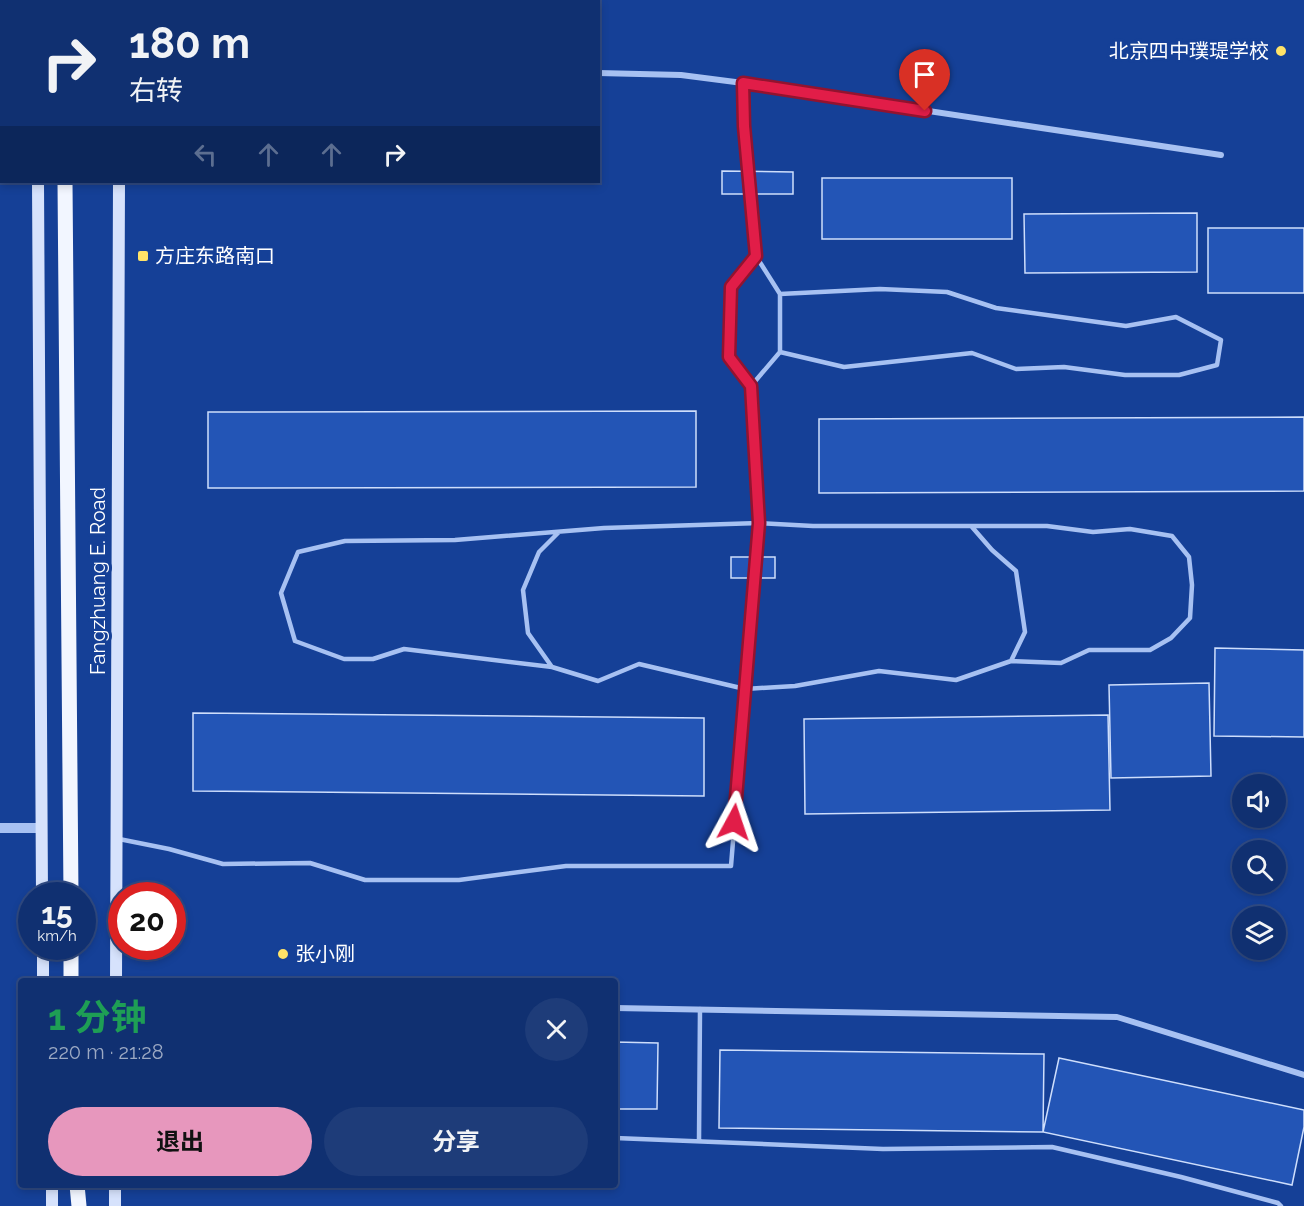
<!DOCTYPE html>
<html lang="zh">
<head>
<meta charset="utf-8">
<style>
	body { margin:0; font-family:Raleway,"Noto Sans SC",sans-serif; background:#1e3c79; color:#f1f3f6; height:100vh; display:flex; flex-direction:column; font-size:22px; white-space:nowrap }
	* { box-sizing:border-box; margin:0 }
	p { font-size:20px; color:#9ca9c3 }
	.icon { flex:none; width:33px; height:33px; fill:none; stroke:currentColor; stroke-width:2; stroke-linecap:round; stroke-linejoin:round }
	.map { position:relative; flex:1; overflow:hidden }
	.panel { position:absolute; left:18px; top:978px; width:600px; height:210px; display:flex; flex-direction:column; background:#103071; border-radius:6px; box-shadow:0 3px 9px #0003,0 0 0 2px #304b84 }
	.panel>* { flex:none }
	.hud { position:absolute; left:0px; top:0px; width:600px; height:183px; box-shadow:0 3px 9px #0003,0 0 0 2px #304b84; background:#103071; color:#f1f3f6; overflow:hidden }
	.controls { position:absolute; left:1232px; top:774px; display:grid; gap:12px }
	.controls a { display:grid; place-items:center; width:54px; height:54px; border-radius:50%; background:#103071; box-shadow:0 3px 9px #0003,0 0 0 2px #304b84; font-size:30px }
	.speed { position:absolute; left:18px; top:882px; display:flex; gap:12px; font-size:30px; font-weight:700; text-align:center }
	.speed>* { display:grid; place-content:center; width:78px; height:78px; border-radius:50%; background:#103071; box-shadow:0 3px 9px #0003,0 0 0 2px #304b84; line-height:1 }
	.speed small { font-size:15px; font-weight:400 }
	.speed .limit { border:9px solid #d22; background:#fff; color:#111 }
	.pin { position:absolute; display:grid; place-items:center; width:51px; height:51px; color:#fff; margin:-62px -26px; border-radius:50% 50% 50% 0; rotate:-45deg; box-shadow:0 0 6px #0007 }
	.pin .icon { rotate:45deg }
	.me { position:absolute; width:66px; margin:-33px; rotate:5deg; stroke-linejoin:round; filter:drop-shadow(0 0 4px #0008) }
	.turn { display:flex; align-items:center; gap:21px; height:126px; padding:0 30px; font-size:27px }
	.turn .icon { width:78px; height:78px; stroke-width:2.5 }
	.turn b { display:block; font-size:42px; line-height:51px }
	.lanes { display:flex; align-items:center; height:57px; padding:0 30px; background:#0003; justify-content:center; gap:30px; direction:ltr }
	.lanes .off { opacity:.35 }
	.round { display:grid; place-items:center; flex:none; width:63px; height:63px; border-radius:32px; background:#1e3c79 }
	.overview { display:flex; align-items:center; justify-content:space-between; height:102px; padding:0 30px }
	h1 { font-size:36px; font-weight:700; line-height:45px; color:#1e9e55 }
	.action { display:flex; gap:12px; margin-top:auto; padding:12px 30px }
	.action a { flex:1; height:69px; border-radius:36px; background:#e797bd; color:#111; font-size:24px; font-weight:700; line-height:69px; text-align:center }
	.action a+a { background:#1e3c79; color:#f1f3f6 }
	.map>svg:first-child { display:block }
</style>
</head>
<body>
<div class="map">
<svg width="1304" height="1206" viewBox="0 0 1304 1206">
	<rect width="100%" height="100%" fill="#154097"/>
	<path fill="#2355b6" stroke="#cedefc" stroke-width="1.5" d="M722,171L793,172V194H722Z
		M822,178H1012V239H822Z
		M1197,213V272L1025,273L1024,214Z
		M1208,228H1304V293H1208Z
		M696,411V487L208,488V412Z
		M1304,417V491L819,493V419Z
		M731,557H775V578H731Z
		M1215,648L1304,650V737L1214,736Z
		M1209,683L1211,776L1111,778L1109,685Z
		M193,713L704,718V796L193,791Z
		M1108,715L1110,810L805,814L804,719Z
		M615,1042L658,1043L657,1109H615Z
		M720,1050L1044,1054L1043,1132L719,1128Z
		M1059,1058L1304,1110V1127L1292,1185L1043,1132Z"/>
	<g fill="none" stroke-linecap="round" stroke-linejoin="round">
		<path stroke="#a7c1f2" stroke-width="4.5" d="M780,294L880,289L947,292L996,308L1126,326L1176,317L1221,340L1217,365L1179,375H1125L1064,367L1016,369L972,353L844,367L780,352
			M751,386L780,352V294L756,256
			M759,523L813,526H1047L1093,532L1130,529L1172,536L1189,557L1192,585L1190,618L1171,638L1150,650H1089L1061,663L1011,661L956,680L879,671L795,686L745,689L639,664L598,681L552,667L404,649L373,659H344L295,641L281,593L298,552L345,541L455,540L604,528Z
			M972,527L992,550L1016,571L1025,632L1011,661
			M552,667L528,633L523,590L539,552L559,532
			M119,839L169,849L223,864L310,863L365,880H459L566,866H731L759,523L751,386L729,357L731,287L756,256L744,126L743,83
			M615,1138L883,1149L1052,1147L1181,1177L1278,1203L1281,1206
			M699,1141L700,1009"/>
		<path stroke="#a7c1f2" stroke-width="6" d="M598,73L681,75L743,83L1221,155
			M615,1008L1117,1017L1304,1075"/>
		<path stroke="#a7c1f2" stroke-width="10" d="M0,828H42"/>
		<path stroke="#d6e2fc" stroke-width="12" d="M37,0V2
			M119,0V2
			M0,25L2,26
			M38,182L42,896
			M43,946V981
			M116,981L119,182
			M52,1185V1206
			M115,1206V1185"/>
		<path stroke="#f2f6ff" stroke-width="15" d="M63,0V2
			M65,182L71,896
			M71,946V981
			M77,1185L79,1206"/>
	</g>
	<g fill="none" stroke-linecap="round" stroke-linejoin="round">
		<defs>
			<path id="route" d="M734,822L759,523L751,386L729,357L731,287L756,256L744,126L743,83L925,111"/>
		</defs>
		<use href="#route" stroke="#92132f" stroke-width="15"/>
		<use href="#route" stroke="#e11d48" stroke-width="10"/>
	</g>
	<g fill="#ffe368" stroke="#154097" stroke-width="2">
		<circle cx="1281" cy="51" r="6"/>
		<rect x="137" y="250" width="12" height="12" rx="3"/>
		<circle cx="283" cy="954" r="6"/>
	</g>
	<g text-anchor="middle" dominant-baseline="central" stroke-width="6" stroke-linejoin="round" paint-order="stroke">
		<g font-size="20" fill="#fff" stroke="#154097" text-anchor="start">
			<text x="1269" y="51" text-anchor="end">北京四中璞瑅学校</text>
			<text x="155" y="256">方庄东路南口</text>
			<text x="295" y="954">张小刚</text>
		</g>
		<g font-size="20" fill="#fff" stroke="#154097">
			<text transform="translate(98 581) rotate(-90)">Fangzhuang E. Road</text>
		</g>
	</g>
</svg>
<div class="controls">
<a><svg class="icon" aria-label="sound" viewBox="0 0 24 24"><path d="M4 9h4l5-4v14l-5-4H4zM17 9q2 3 0 6"/></svg></a>
<a><svg class="icon" aria-label="search" viewBox="0 0 24 24"><circle cx="10" cy="10" r="6"/><path d="M15 15l6 6"/></svg></a>
<a><svg class="icon" aria-label="layers" viewBox="0 0 24 24"><path d="M12 4l9 5-9 5-9-5zM3 14l9 5 9-5"/></svg></a>
</div>
<div class="speed"><div>15<small>km/h</small></div><div class="limit">20</div></div>
<div class="pin" style="left:925px;top:111px;background:#d93025"><svg class="icon" aria-label="arrive" viewBox="0 0 24 24"><path d="M6 21V4h12l-3 4 3 4H6"/></svg></div>
<svg class="me" style="left:734px;top:822px" viewBox="-20 -20 40 40"><path d="M0-17L14 15 0 8-14 15z" fill="#e11d48" stroke="#fff" stroke-width="4"/></svg>
<div class="hud">
<div class="turn"><svg class="icon" aria-label="right" viewBox="0 0 24 24"><path d="M7 20v-9h11M14 6l5 5-5 5"/></svg><div><b>180 m</b>右转</div></div>
<div class="lanes"><svg class="icon off" aria-label="left" viewBox="0 0 24 24"><path d="M17 20v-9H6M10 6l-5 5 5 5"/></svg><svg class="icon off" aria-label="ahead" viewBox="0 0 24 24"><path d="M12 20V5M6 11l6-6 6 6"/></svg><svg class="icon off" aria-label="ahead" viewBox="0 0 24 24"><path d="M12 20V5M6 11l6-6 6 6"/></svg><svg class="icon" aria-label="right" viewBox="0 0 24 24"><path d="M7 20v-9h11M14 6l5 5-5 5"/></svg></div>
</div>
<section class="panel">
<div class="overview"><div><h1>1 分钟</h1><p>220 m · 21:28</p></div><a class="round"><svg class="icon" aria-label="close" viewBox="0 0 24 24"><path d="M6 6l12 12M18 6L6 18"/></svg></a></div>
<div class="action"><a>退出</a><a>分享</a></div>
</section>
</div>
</body>
</html>
